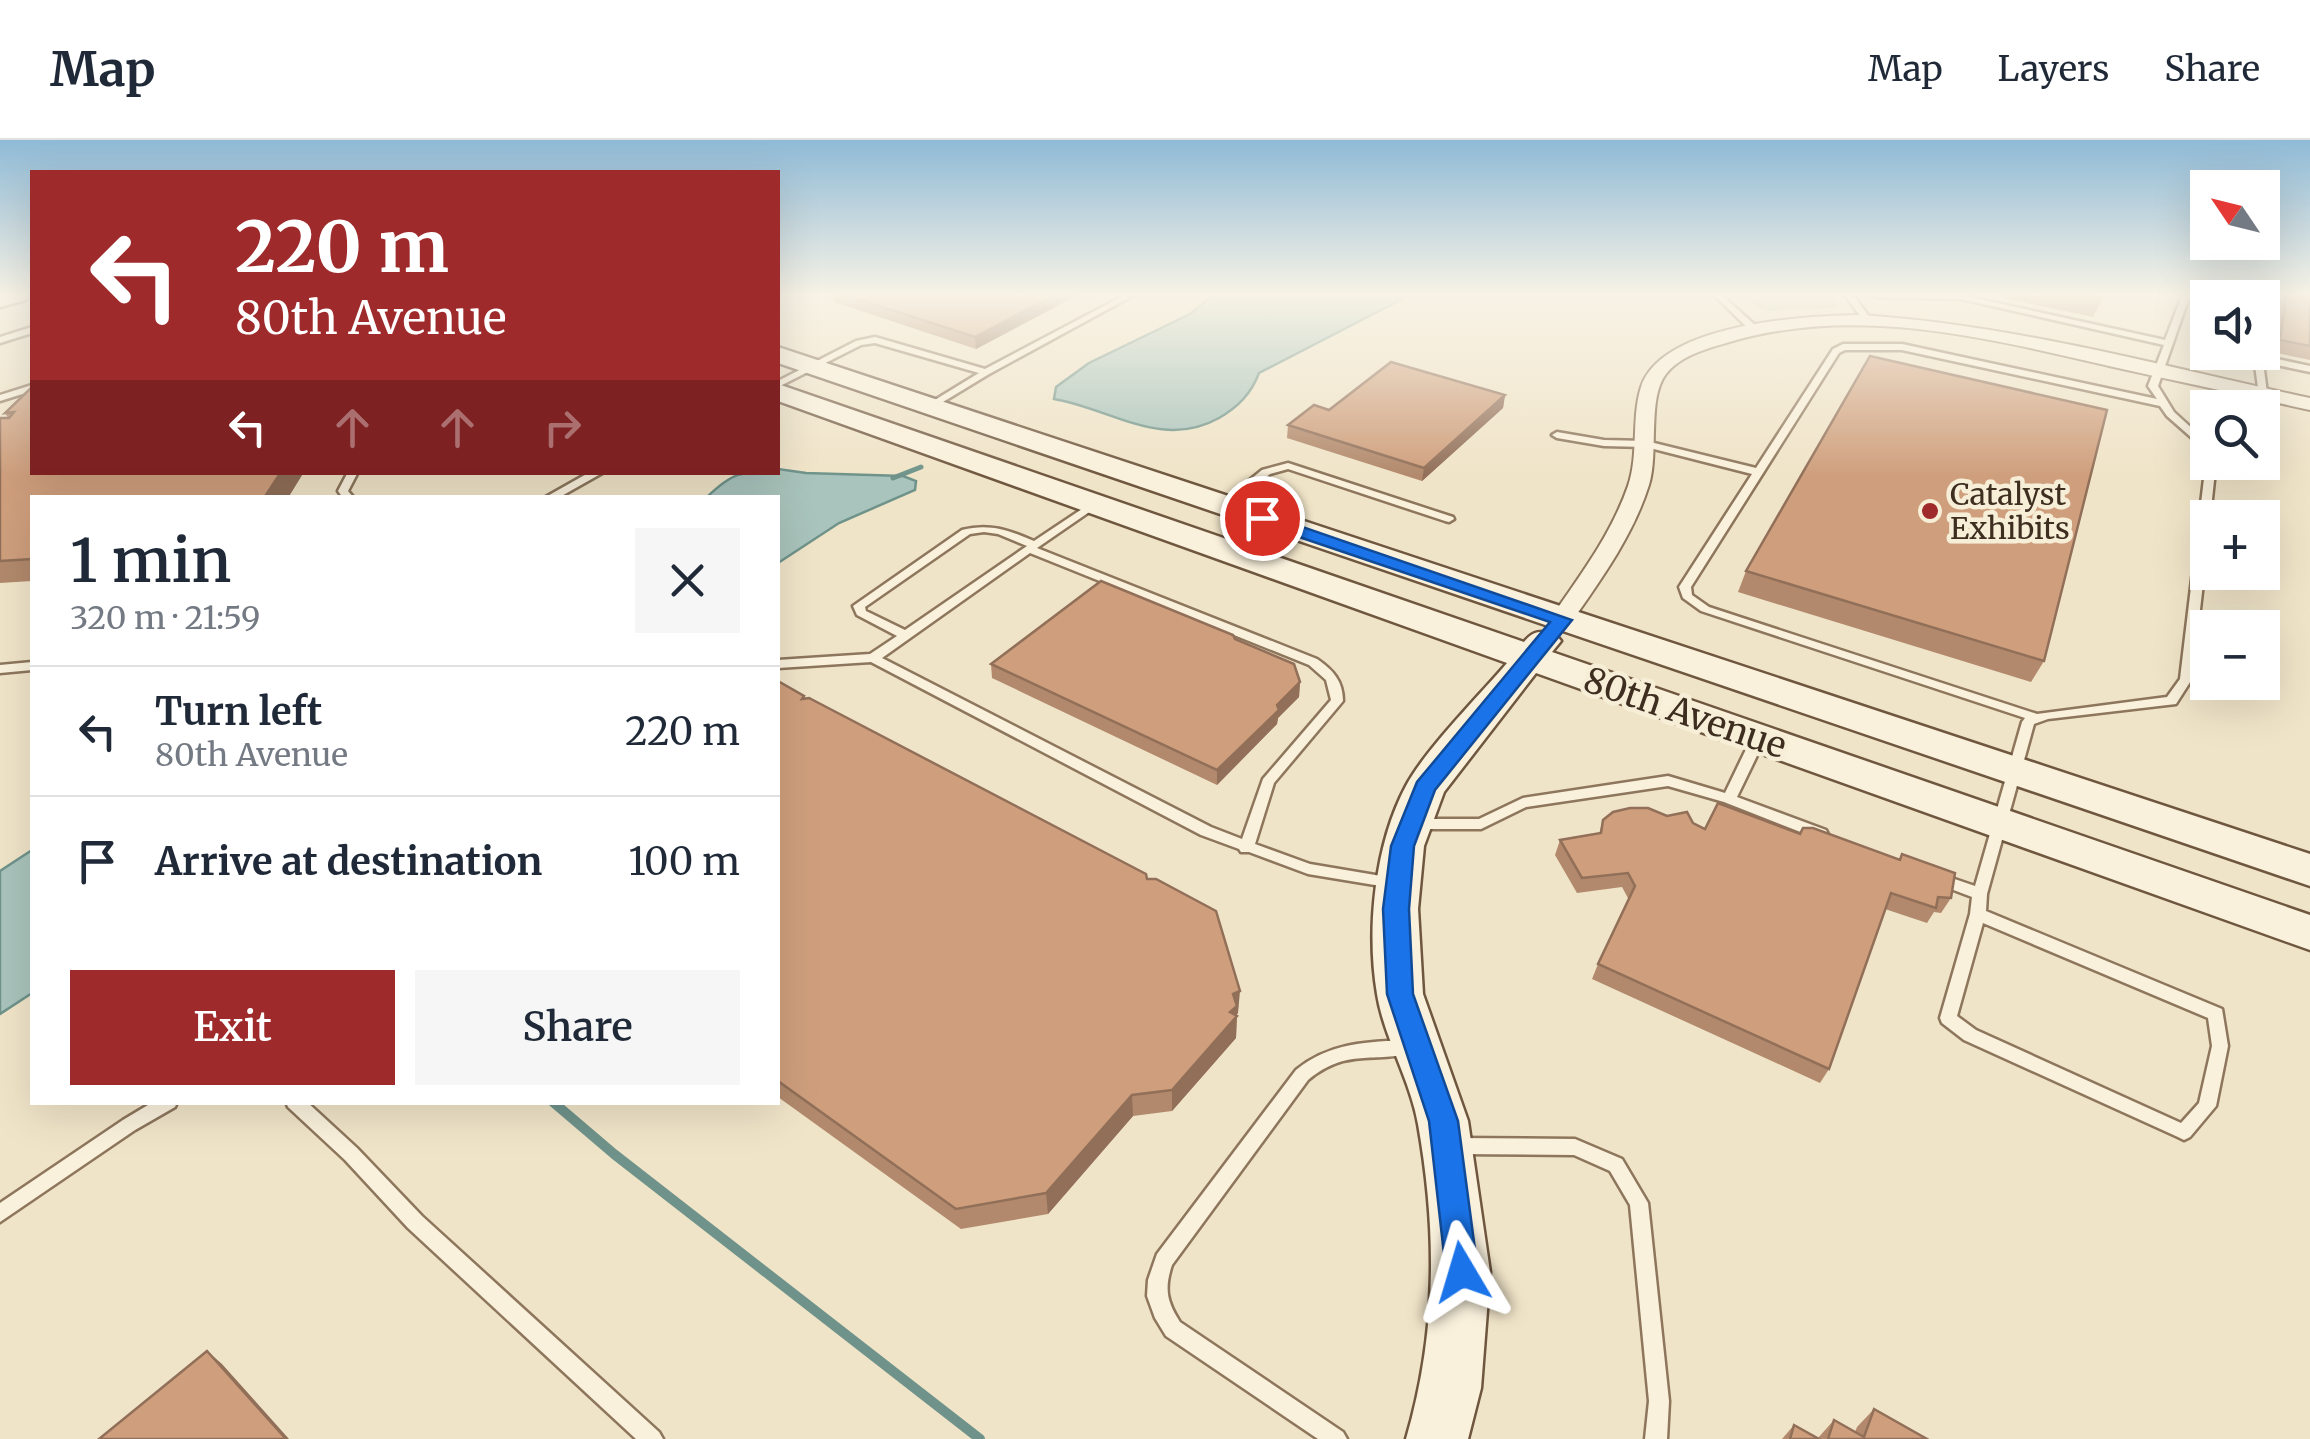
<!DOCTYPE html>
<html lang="en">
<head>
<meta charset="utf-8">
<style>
	body { margin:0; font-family:Merriweather,serif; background:#f6f6f7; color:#1f2937; height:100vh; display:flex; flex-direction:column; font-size:38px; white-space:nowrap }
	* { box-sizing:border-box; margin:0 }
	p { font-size:32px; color:#747a83 }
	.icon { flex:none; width:55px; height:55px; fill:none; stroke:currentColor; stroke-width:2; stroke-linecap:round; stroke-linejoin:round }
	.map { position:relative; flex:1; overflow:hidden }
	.sheet { position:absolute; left:30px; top:355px; width:750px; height:610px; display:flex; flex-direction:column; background:#fff; border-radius:0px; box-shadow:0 10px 40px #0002 }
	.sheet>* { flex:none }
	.guide { position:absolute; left:30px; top:30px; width:750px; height:305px; border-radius:0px; box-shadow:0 10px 40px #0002; background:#9e2a2b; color:#fff; overflow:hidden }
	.needle { width:65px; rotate:305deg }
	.fabs { position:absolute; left:2190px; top:30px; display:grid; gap:20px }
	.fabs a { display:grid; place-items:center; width:90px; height:90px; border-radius:0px; background:#fff; box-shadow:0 10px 40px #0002; font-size:50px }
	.pin { position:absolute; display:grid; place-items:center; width:85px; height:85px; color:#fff; margin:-42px; border:5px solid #fff; border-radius:50%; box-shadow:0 2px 10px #0007 }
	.me { position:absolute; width:110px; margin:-55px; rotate:353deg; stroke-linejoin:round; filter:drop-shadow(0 0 8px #0008) }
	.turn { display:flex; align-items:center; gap:35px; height:210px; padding:0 40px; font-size:45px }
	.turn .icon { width:130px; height:130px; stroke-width:2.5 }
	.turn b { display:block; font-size:70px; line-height:85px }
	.lanes { display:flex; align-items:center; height:95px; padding:0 40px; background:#0003; justify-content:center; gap:50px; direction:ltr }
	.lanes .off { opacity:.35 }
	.round { display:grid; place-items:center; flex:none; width:105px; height:105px; border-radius:0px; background:#f6f6f7 }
	.overview { display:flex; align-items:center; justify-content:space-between; height:170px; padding:0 40px }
	h1 { font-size:60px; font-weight:600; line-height:75px }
	.primary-button { display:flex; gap:20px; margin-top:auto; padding:20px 40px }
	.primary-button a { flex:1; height:115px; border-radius:0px; background:#9e2a2b; color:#fff; font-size:40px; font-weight:600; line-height:115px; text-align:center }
	.primary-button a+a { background:#f6f6f7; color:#1f2937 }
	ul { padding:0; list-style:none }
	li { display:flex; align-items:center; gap:30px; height:130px; padding:0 40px; border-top:2px solid #e0e1e3 }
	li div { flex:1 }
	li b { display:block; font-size:38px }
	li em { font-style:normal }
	header { display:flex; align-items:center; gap:60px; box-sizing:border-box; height:140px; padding:0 50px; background:#fff; border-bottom:2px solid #e0e1e3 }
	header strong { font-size:48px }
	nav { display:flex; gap:55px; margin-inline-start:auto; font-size:35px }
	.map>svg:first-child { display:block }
</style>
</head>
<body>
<header>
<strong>Map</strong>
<nav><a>Map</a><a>Layers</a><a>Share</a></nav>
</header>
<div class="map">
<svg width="2310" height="1299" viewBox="0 0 2310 1299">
	<rect width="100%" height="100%" fill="#f0e4c8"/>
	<path fill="#c9cf9b" d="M1758,155H1831L1837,168L1765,171L1751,163Z"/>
	<path fill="#a9c4bc" stroke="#6f938a" stroke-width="2.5" d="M1213,155H1410L1259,233C1251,254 1238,267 1219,278C1162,310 1112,269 1054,259L1056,247L1089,223L1190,174Z
		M778,329L806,333L903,336L916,341L915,350L839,383L778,423V358L707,357C734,331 741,332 778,332Z
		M32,710V853L0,874V731Z"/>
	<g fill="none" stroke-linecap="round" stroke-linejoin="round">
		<path stroke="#6f938a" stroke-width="5" d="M893,338L921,327"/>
		<path stroke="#6f938a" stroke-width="10" d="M553,962L614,1014L980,1299"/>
		<defs>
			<path id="lane" d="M1125,155H1134L989,234L933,268L925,266L979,233L875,203L861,205L778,247V241L856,201L875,197L985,229Z
				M1714,155H1722L1757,187V191H1751Z
				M1845,155H1853L1873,182L1872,184H1866Z
				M1873,155H1961L2165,200L2182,156H2214L2218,158H2208V160H2188L2158,246L2174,272L2208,303V312L2167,276L2160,266L1902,210H1845L1839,213L1691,447L1692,455L1709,467L2037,574L2167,557L2180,539L2206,322L2208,320V322H2216L2210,378H2208V400L2192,539L2176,564L2048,579L2034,584L1987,754L1986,771L2222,869L2228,906L2216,966L2190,997L2184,1000L2178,997L1964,900L1942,883L1940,878L1970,774L1972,757L1935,743L1933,739L1935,735L1940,734L1975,746L2022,582L2025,578L1701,471L1683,458L1679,447L1752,334L1646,307L1604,306L1557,298L1552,295L1557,292L1604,300L1646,301L1756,328L1833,209L1843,204H1902L2157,259L2148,246L2164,205L1961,159L1877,157ZM1983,783L2208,878L2212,906L2199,963L2181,983L1976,890L1957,876Z
				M32,187V193L0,203V197Z
				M2258,215L2310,226V232L2263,222L2267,253L2259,255L2254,218Z
				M32,245V251L0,261V255Z
				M1288,323L1453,377L1454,379L1449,382L1445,381L1288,329L1270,334L1228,367H1220L1219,365L1262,330Z
				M348,332H358L348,351L354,358H343L338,351Z
				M590,332H604L558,358H544Z
				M1094,361L1099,364L1098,366L1037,408L1317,519C1333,530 1343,541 1343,561L1274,643L1255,704L1310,724L1393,738L1398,739L1400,743L1398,747L1393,748L1308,734L1249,712H1241L1239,709L1201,695L871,522L778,528V520L870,514L897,496L857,475L853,466L962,390C989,383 1009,390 1034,401ZM984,392L998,394L1027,406L905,490L866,471L865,467L970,394ZM1030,413L1309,525L1326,540L1331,560L1263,639L1242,699L1211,687L882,518Z
				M32,522V530L0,533V525Z
				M1758,595L1765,599L1737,657L1826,690L1828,694L1826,698H1816L1724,662L1668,646L1526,667L1481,689H1417L1410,684L1417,679H1479L1523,658L1668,636L1725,653L1751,599Z
				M1410,900L1416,902L1418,907L1416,912C1373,924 1348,907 1308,940L1172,1125C1164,1149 1167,1162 1180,1182L1343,1292L1347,1299H1318L1166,1196L1155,1178L1147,1156L1148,1140L1157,1114L1296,930C1330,902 1368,902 1410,900Z
				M153,962H177L175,967L135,990L0,1082V1063L123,980Z
				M286,962H307L357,1008L422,1076L659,1292L663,1299H636L408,1088L345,1020L288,967Z
				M1457,998L1575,999L1622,1019L1648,1063L1669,1261L1667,1299H1645L1649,1261L1630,1065L1610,1031L1574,1015L1457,1014L1451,1012L1448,1006L1451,1000Z"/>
			<path id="street" d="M1858,175C2011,184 2161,226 2310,258V270C2243,255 2176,241 2109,226C1984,197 1853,164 1726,203C1706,209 1680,216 1666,234C1647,258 1659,314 1649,345C1633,396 1600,441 1570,484H1554L1550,479C1579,437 1611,395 1628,346C1639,314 1631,279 1641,247C1662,184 1802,176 1858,175Z"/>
			<path id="secondary" d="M0,155H30L26,160L0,167Z
				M778,207L2310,714V746L778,223Z
				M778,244L1524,502C1533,491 1541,490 1555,494L1561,501L1552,512L2310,775V810L1536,533L1444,652L1424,706L1418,769L1423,854L1468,981L1490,1132L1481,1248L1468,1299H1406C1437,1193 1437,1092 1418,984C1410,939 1384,898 1377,854C1366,789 1375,704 1406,646C1425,610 1479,556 1507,523L778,261Z"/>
		</defs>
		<use href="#lane" stroke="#8d765c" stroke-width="5"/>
		<use href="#street" stroke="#8d765c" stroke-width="4"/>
		<use href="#secondary" stroke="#6f573f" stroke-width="5"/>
		<use href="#lane" fill="#faf1dc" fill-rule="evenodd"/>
		<use href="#street" fill="#faf1dc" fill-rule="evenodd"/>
		<use href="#secondary" fill="#faf1dc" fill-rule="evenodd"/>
	</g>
	<path fill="#b2896c" d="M833,155H1078L976,209L834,162Z
		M1990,155H2104L2093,177Z
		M2284,155H2310V220L2272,212L2280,161Z
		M32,247V441L0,443V278H8L5,273Z
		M1505,255L1503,268L1422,341L1287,298L1288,285L1329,270Z
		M1746,431L2044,521L2031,542L1738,452Z
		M1235,499L1300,542L1299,557L1278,578L1277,584L1217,645L992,538L991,524Z
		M778,541L804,559L1147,739L1238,873L1237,874L1236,898L1172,971L1133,976L1048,1074L961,1089L778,957Z
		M1667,676L1705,689L1800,694L1899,719L1902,714L1951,758L1941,773L1934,772L1927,783L1885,769L1829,929L1820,943L1592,839L1598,824L1629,760L1622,747L1577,753L1555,715L1560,700L1599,694L1603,680Z
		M1874,1269L1927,1299H1782L1794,1285L1818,1298L1834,1280L1855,1292L1857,1287Z"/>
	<path fill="#916f58" d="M1055,155H1078L976,209L975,197Z
		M1505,255L1503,268L1422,341L1424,328Z
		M281,332H304L288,358H264Z
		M1300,542L1299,557L1278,578L1277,584L1217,645V630Z
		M1240,851L1238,873L1237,874L1236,898L1172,971V950L1233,854Z
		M1132,955L1133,976L1048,1074L1046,1053Z
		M207,1211L222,1224L289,1299H286Z"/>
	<path fill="#cf9f7d" stroke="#916f58" stroke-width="2.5" d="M845,155H1055L975,197Z
		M2286,155H2310V206L2280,200Z
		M1870,216L2107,270L2044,521L1746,431Z
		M1391,222L1505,255L1424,328L1288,285L1314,265L1329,270Z
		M32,247V332H281L264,358H32V419L0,421V278H9L14,272L5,273Z
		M1101,441L1233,495L1235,499L1294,524L1300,542L1277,565L1279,570L1217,630L991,524Z
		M778,541L804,556L802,559L809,558L1146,734L1147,739H1156L1216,771L1240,851L1233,854L1237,866L1230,872L1237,876L1172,950L1132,955L1046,1053L956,1069L778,941Z
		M1718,663L1800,694L1803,688H1813L1900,720L1902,714L1955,733L1951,758L1938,757L1936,768L1891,753L1829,929L1598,824L1635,746L1628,733L1582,738L1560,700L1601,693L1603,680L1613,672L1630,668H1648L1667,676L1687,672L1693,683L1705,689Z
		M207,1211L286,1299H99Z
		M1874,1269L1927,1299H1828L1834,1280L1864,1297Z
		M1794,1285L1819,1299H1790Z"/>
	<linearGradient id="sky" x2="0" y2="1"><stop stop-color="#8fbad6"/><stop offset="0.46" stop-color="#f8f3e6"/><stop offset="1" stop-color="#f8f3e6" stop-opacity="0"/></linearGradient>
	<rect width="2310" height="336" fill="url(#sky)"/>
	<path fill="#1a73e8" stroke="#114b97" stroke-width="2.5" d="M1262,373L1572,480L1435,650L1414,706L1409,769L1413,854L1458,981L1478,1132L1473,1143L1462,1147L1450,1143L1446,1132L1429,981L1387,854L1383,769L1391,706L1417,642L1550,482L1255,382L1253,378Z"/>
	<circle fill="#9e2a2b" stroke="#f7eed8" stroke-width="4" cx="1930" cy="371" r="10"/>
	<g text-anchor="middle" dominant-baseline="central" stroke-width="9" stroke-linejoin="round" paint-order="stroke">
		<g font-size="30" fill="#3d2e20" stroke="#f7eed8" text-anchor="start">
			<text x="1950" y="354">Catalyst<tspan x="1950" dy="34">Exhibits</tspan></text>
		</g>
		<g font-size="35" fill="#3d2e20" stroke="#f7eed8">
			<text transform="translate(1685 573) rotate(19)">80th Avenue</text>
		</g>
	</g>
</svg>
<div class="fabs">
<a><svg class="needle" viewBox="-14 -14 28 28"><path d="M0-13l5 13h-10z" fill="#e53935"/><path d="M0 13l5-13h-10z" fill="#747a83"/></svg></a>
<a><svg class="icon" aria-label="sound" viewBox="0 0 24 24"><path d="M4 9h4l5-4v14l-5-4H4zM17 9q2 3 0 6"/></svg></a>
<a><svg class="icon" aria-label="search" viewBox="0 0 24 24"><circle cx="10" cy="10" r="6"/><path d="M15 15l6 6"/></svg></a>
<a>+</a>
<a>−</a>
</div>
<div class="pin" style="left:1262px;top:378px;background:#d93025"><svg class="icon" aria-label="arrive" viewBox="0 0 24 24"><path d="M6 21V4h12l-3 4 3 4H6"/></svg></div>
<svg class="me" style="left:1462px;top:1132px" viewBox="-20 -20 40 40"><path d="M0-17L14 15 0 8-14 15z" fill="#1a73e8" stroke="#fff" stroke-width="4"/></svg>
<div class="guide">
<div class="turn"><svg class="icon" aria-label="left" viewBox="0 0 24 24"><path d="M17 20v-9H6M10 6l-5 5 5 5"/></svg><div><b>220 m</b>80th Avenue</div></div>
<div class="lanes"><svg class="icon" aria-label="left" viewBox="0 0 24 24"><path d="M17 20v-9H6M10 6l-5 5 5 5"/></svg><svg class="icon off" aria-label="ahead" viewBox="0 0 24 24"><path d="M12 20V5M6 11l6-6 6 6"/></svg><svg class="icon off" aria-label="ahead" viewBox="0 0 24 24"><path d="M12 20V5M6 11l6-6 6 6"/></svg><svg class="icon off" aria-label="right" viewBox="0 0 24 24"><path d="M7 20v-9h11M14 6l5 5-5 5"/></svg></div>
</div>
<section class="sheet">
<div class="overview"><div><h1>1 min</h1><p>320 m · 21:59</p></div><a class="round"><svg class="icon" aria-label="close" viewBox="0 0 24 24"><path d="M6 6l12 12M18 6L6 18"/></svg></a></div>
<ul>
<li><svg class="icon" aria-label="left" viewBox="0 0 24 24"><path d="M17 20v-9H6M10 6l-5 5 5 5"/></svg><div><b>Turn left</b><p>80th Avenue</p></div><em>220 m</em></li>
<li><svg class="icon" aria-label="arrive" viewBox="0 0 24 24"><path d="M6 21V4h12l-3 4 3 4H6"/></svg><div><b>Arrive at destination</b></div><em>100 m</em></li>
</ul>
<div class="primary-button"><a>Exit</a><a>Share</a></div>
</section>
</div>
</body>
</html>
